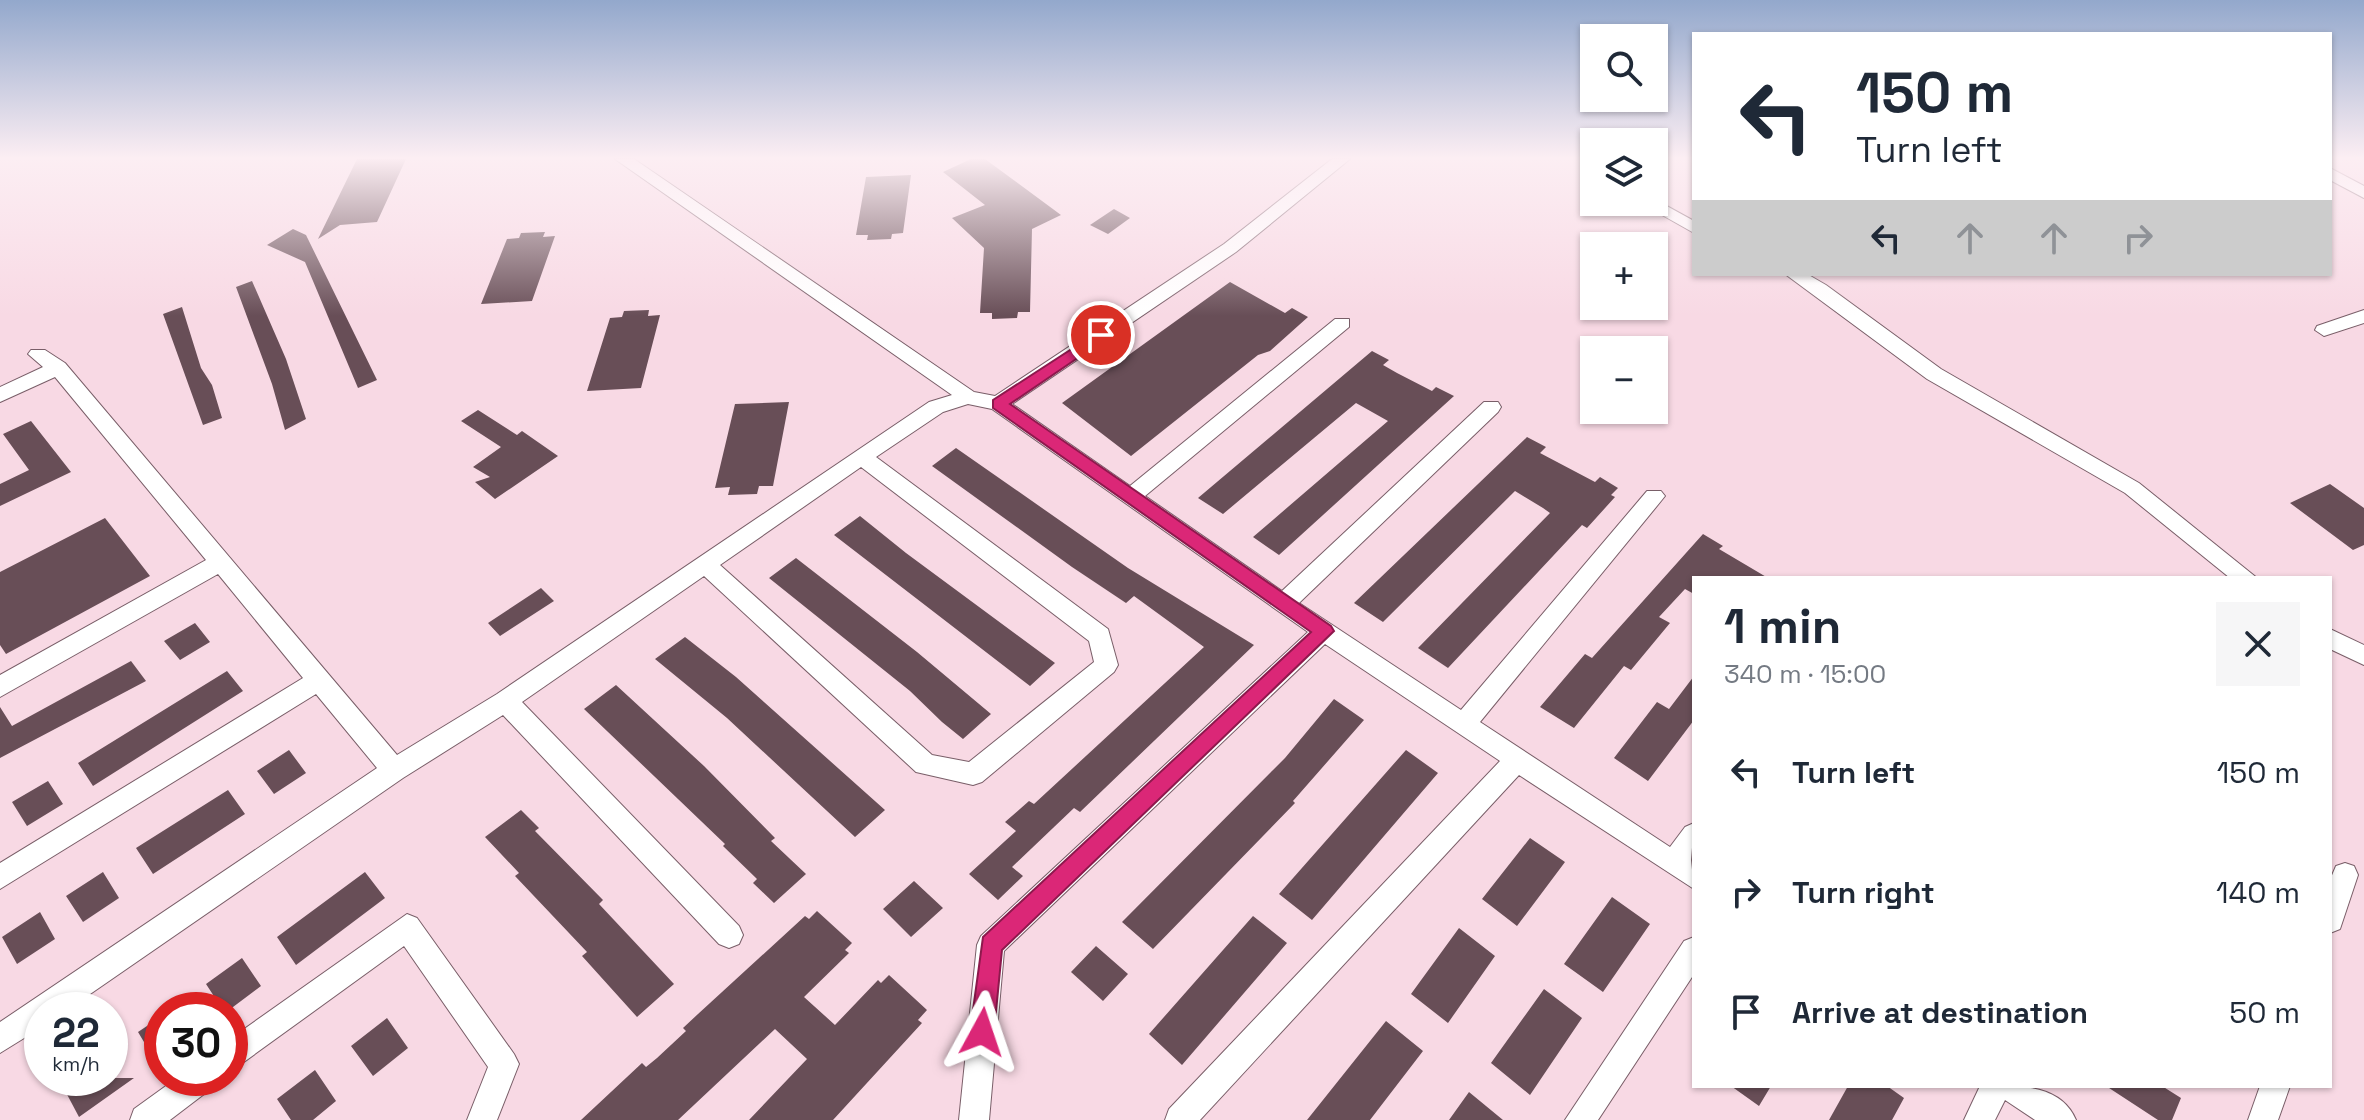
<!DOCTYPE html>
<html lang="en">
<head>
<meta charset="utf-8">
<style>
	body { margin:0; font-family:"Space Grotesk",sans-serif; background:#f6f6f7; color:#1f2937; height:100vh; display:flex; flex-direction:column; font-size:30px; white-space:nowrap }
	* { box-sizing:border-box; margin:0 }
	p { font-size:26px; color:#747a83 }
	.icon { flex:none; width:44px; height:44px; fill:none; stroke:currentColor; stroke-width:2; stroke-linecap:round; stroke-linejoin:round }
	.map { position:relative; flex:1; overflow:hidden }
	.sheet { position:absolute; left:1692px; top:576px; width:640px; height:512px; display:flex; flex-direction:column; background:#fff; border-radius:0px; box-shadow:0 2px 6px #0004 }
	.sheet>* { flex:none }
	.top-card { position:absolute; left:1692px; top:32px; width:640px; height:244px; border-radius:0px; box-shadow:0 2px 6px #0004; background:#fff; color:#1f2937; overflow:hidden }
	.buttons { position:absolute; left:1580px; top:24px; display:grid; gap:16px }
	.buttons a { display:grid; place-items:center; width:88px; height:88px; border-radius:0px; background:#fff; box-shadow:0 2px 6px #0004; font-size:40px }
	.speed { position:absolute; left:24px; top:992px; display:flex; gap:16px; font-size:40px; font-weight:700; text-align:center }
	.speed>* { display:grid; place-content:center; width:104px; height:104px; border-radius:50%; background:#fff; box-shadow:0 2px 6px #0004; line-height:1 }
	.speed small { font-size:20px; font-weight:400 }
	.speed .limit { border:12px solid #d22; background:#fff; color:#111 }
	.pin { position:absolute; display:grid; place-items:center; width:68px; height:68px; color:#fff; margin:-34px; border:4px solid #fff; border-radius:50%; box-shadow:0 2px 8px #0007 }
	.me { position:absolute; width:88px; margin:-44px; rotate:5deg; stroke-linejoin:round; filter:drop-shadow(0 0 6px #0008) }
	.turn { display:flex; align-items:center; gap:28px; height:168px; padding:0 32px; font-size:36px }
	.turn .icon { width:104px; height:104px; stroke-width:2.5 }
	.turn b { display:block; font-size:56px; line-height:68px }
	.lanes { display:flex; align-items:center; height:76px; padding:0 32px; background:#0003; justify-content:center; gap:40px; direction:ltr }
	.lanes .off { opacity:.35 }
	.round { display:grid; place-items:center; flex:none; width:84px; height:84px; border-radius:0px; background:#f6f6f7 }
	.headline { display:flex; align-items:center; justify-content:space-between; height:136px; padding:0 32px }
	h1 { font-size:48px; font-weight:700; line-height:60px }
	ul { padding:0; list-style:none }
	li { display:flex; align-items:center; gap:24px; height:120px; padding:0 32px }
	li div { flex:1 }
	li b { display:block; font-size:30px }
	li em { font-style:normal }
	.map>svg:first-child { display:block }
</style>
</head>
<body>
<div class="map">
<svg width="2364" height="1120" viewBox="0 0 2364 1120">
	<rect width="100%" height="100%" fill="#f8d9e4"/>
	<path fill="#684e57" d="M357,159H406L377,222L340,225L318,239Z
		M971,159H985L1061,215L1032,229L1030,312H1018L1017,318L992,319V313H980L984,248L952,218L985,205L943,172Z
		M911,175L903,233L892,234L891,239L867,240L868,235H856L866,177Z
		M1114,209L1130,218L1108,234L1090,225Z
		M293,229L306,235L377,380L358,388L305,262L267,245Z
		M545,232L543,237L555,236L532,301L481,304L507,239L519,238L521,233Z
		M252,281L286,359L306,419L285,430L272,384L236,287Z
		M1230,282L1285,313L1292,308L1308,317L1270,351L1258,355L1131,456L1062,403Z
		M182,307L201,368L212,385L222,418L203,425L163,314Z
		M649,310L648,316L660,315L641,388L587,391L610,318L622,317L624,311Z
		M1372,351L1389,360L1383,365L1397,373L1432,391L1436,387L1454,396L1279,555L1253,537L1388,421L1356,403L1223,514L1198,498Z
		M789,402L773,486H759L757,494L728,495L730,487L715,488L735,404Z
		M478,410L517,435L522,431L558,456L495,499L475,482L490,477L473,467L501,447L461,421Z
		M31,421L71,472L0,506V484L29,470L3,434Z
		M1527,437L1546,447L1540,453L1595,482L1600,477L1618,488L1611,495L1615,497L1587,528L1582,525L1448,668L1418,648L1550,513L1543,508L1515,491L1383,622L1354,603Z
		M956,448L1128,568L1254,645L1080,812L1074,808L1012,867L1023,876L998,900L969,874L1016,831L1005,822L1029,801L1034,804L1204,647L1134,596L1126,603L1072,567L932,466Z
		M2330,484L2364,508V545L2353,550L2290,503Z
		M860,516L906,553L1055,663L1030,686L834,535Z
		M105,518L150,576L6,654L0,645V572Z
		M1703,534L1723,546L1719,549L1768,578H1694V594L1685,589L1659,617L1670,623L1631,670L1624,666L1574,728L1540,707L1585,654L1592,658Z
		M796,558L917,652L991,714L963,739L942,722L910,691L769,578Z
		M541,588L554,601L500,636L488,623Z
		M195,623L210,642L180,660L164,641Z
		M685,637L736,677L885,810L855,837L727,718L655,659Z
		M131,661L146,681L0,758V707L12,726Z
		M227,671L243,691L93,786L78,763Z
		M1694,676V720L1648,781L1614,758L1657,702L1669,709Z
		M616,685L704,766L775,838L771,841L806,874L774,903L753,883L757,879L723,846L725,844L584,709Z
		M1334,699L1364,720L1293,801L1295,803L1153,949L1122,922L1285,758Z
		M289,750L306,773L274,794L257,771Z
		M1406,750L1438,773L1312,920L1279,894Z
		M48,781L63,804L27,826L12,802Z
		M228,790L245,814L153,874L136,848Z
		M521,810L539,828L535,831L603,900L599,904L674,984L637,1017L582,956L587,952L515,876L519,873L485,837Z
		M1530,838L1565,862L1517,926L1482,899Z
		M103,872L119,898L83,922L66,896Z
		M365,872L385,898L296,965L277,937Z
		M914,881L943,908L911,937L883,909Z
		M1612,897L1650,924L1603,992L1564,964Z
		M817,911L852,943L845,950L849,953L804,997L835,1025L878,980L881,983L889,975L927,1010L918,1020L922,1023L833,1120H749L807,1059L775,1029L678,1120H581L642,1063L646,1067L657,1058L686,1031L683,1028L698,1014L805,916L809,919Z
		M40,912L55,939L17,964L2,937Z
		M1253,916L1287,943L1182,1065L1149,1034Z
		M1459,928L1495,956L1448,1023L1411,994Z
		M1096,946L1128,974L1103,1001L1071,972Z
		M242,958L261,986L229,1010H223L206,984Z
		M1544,989L1582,1018L1530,1095L1491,1063Z
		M162,1016V1072L138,1032Z
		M387,1018L408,1048L373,1076L351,1046Z
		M1386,1021L1423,1051L1370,1120H1307Z
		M315,1070L336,1101L313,1120H291L277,1099Z
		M72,1078H134L79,1117L62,1085Z
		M1731,1086H1771L1759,1106Z
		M1848,1086H1887L1904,1098L1892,1120H1829Z
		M2106,1086H2162L2181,1098L2172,1120H2158Z
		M1469,1092L1503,1120H1449Z"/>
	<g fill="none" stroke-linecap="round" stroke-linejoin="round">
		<defs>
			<path id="street" d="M615,159H634L974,392L995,396L1224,244L1332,159H1350L1236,252L1012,404L1130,486L1335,319H1349V327L1145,496L1282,591L1484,402H1498L1501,407L1498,412L1299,603L1461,710L1647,491H1661L1665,496L1661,501L1480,722L1670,847L1685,827L1694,823L1691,860L1694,889L1519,775L1200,1120H1165L1169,1109L1500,761L1325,644L1004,951L989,1120H959L977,945L981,936L1308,632L992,409L968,404L943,412L876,457L1108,629L1118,665L1114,672L982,782L973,785L916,772L704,576L522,702L739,926L743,935L739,944L729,948L719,944L503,715L403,778L67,1010H42V1027L0,1053V1022L377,768L316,694L0,889V863L303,678L218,574L0,697V675L206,560L55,377L0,402V387L43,367L28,354L31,350H45L65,363L397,755L497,694L929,402L952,395ZM861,467L1089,641L1094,662L969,762L932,755L720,565Z
				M2330,168L2364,186V198L2330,180Z
				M1654,199L1694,221V233L1639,202H1654Z
				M1785,274H1807L1826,285L1941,369L2139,483L2257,578H2230L2125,493L1927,379Z
				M2364,310V323L2324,336L2315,330L2317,326Z
				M2330,629L2364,645V665L2330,649Z
				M2345,863L2354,866L2358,875L2340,929L2330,933V880L2336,866Z
				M407,914L417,918L514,1054L519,1064L497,1120H467L488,1067L404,946L230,1072V1039Z
				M1694,937V974L1598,1120H1565L1684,941Z
				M177,1078H217L212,1088L170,1120H130L134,1109Z
				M1980,1086C2014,1086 2060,1082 2076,1120H2035L2005,1100L1995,1120H1964Z
				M2260,1086H2290L2278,1120H2248Z"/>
		</defs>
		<use href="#street" stroke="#795e68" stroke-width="2"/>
		<use href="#street" fill="#fff" fill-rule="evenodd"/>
	</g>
	<linearGradient id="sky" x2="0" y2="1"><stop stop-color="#93a8cc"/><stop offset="0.5" stop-color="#fceef3"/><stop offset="1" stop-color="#fceef3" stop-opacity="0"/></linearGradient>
	<rect width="2364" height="316" fill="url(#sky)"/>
	<path fill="#db2777" stroke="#8e194d" stroke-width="2" d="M1101,330L1109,335L1107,338L1010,404L1331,626L1334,631L1002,950L994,1032L991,1041L982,1044L974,1041L970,1032L983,937L1311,632L993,408V400Z"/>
</svg>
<div class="buttons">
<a><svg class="icon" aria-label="search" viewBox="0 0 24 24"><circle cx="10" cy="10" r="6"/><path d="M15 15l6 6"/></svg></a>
<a><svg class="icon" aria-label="layers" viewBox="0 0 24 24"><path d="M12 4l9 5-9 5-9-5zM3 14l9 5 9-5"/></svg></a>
<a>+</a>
<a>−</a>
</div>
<div class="speed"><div>22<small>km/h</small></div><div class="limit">30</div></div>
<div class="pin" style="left:1101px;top:335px;background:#d93025"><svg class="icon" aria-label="arrive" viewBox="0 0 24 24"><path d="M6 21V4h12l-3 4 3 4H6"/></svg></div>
<svg class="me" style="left:982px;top:1032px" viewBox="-20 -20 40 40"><path d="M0-17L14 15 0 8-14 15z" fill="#db2777" stroke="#fff" stroke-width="4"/></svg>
<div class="top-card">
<div class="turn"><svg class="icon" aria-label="left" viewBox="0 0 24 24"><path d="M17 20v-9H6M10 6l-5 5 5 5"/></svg><div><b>150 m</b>Turn left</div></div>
<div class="lanes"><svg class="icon" aria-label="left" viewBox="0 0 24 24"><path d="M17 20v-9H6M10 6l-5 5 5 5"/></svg><svg class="icon off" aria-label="ahead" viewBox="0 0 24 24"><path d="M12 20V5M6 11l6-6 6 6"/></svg><svg class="icon off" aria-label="ahead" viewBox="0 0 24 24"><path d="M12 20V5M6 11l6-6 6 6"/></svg><svg class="icon off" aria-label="right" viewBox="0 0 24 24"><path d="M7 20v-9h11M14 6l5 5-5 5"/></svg></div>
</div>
<section class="sheet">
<div class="headline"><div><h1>1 min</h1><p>340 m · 15:00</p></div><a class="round"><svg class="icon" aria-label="close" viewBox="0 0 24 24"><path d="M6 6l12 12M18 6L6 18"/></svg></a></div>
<ul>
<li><svg class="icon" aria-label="left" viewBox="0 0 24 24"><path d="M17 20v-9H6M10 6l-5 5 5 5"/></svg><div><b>Turn left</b></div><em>150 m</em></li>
<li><svg class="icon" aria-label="right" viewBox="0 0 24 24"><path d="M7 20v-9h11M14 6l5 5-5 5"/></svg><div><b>Turn right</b></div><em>140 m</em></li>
<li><svg class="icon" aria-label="arrive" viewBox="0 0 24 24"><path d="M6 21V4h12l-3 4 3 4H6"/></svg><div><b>Arrive at destination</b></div><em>50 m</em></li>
</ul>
</section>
</div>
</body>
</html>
